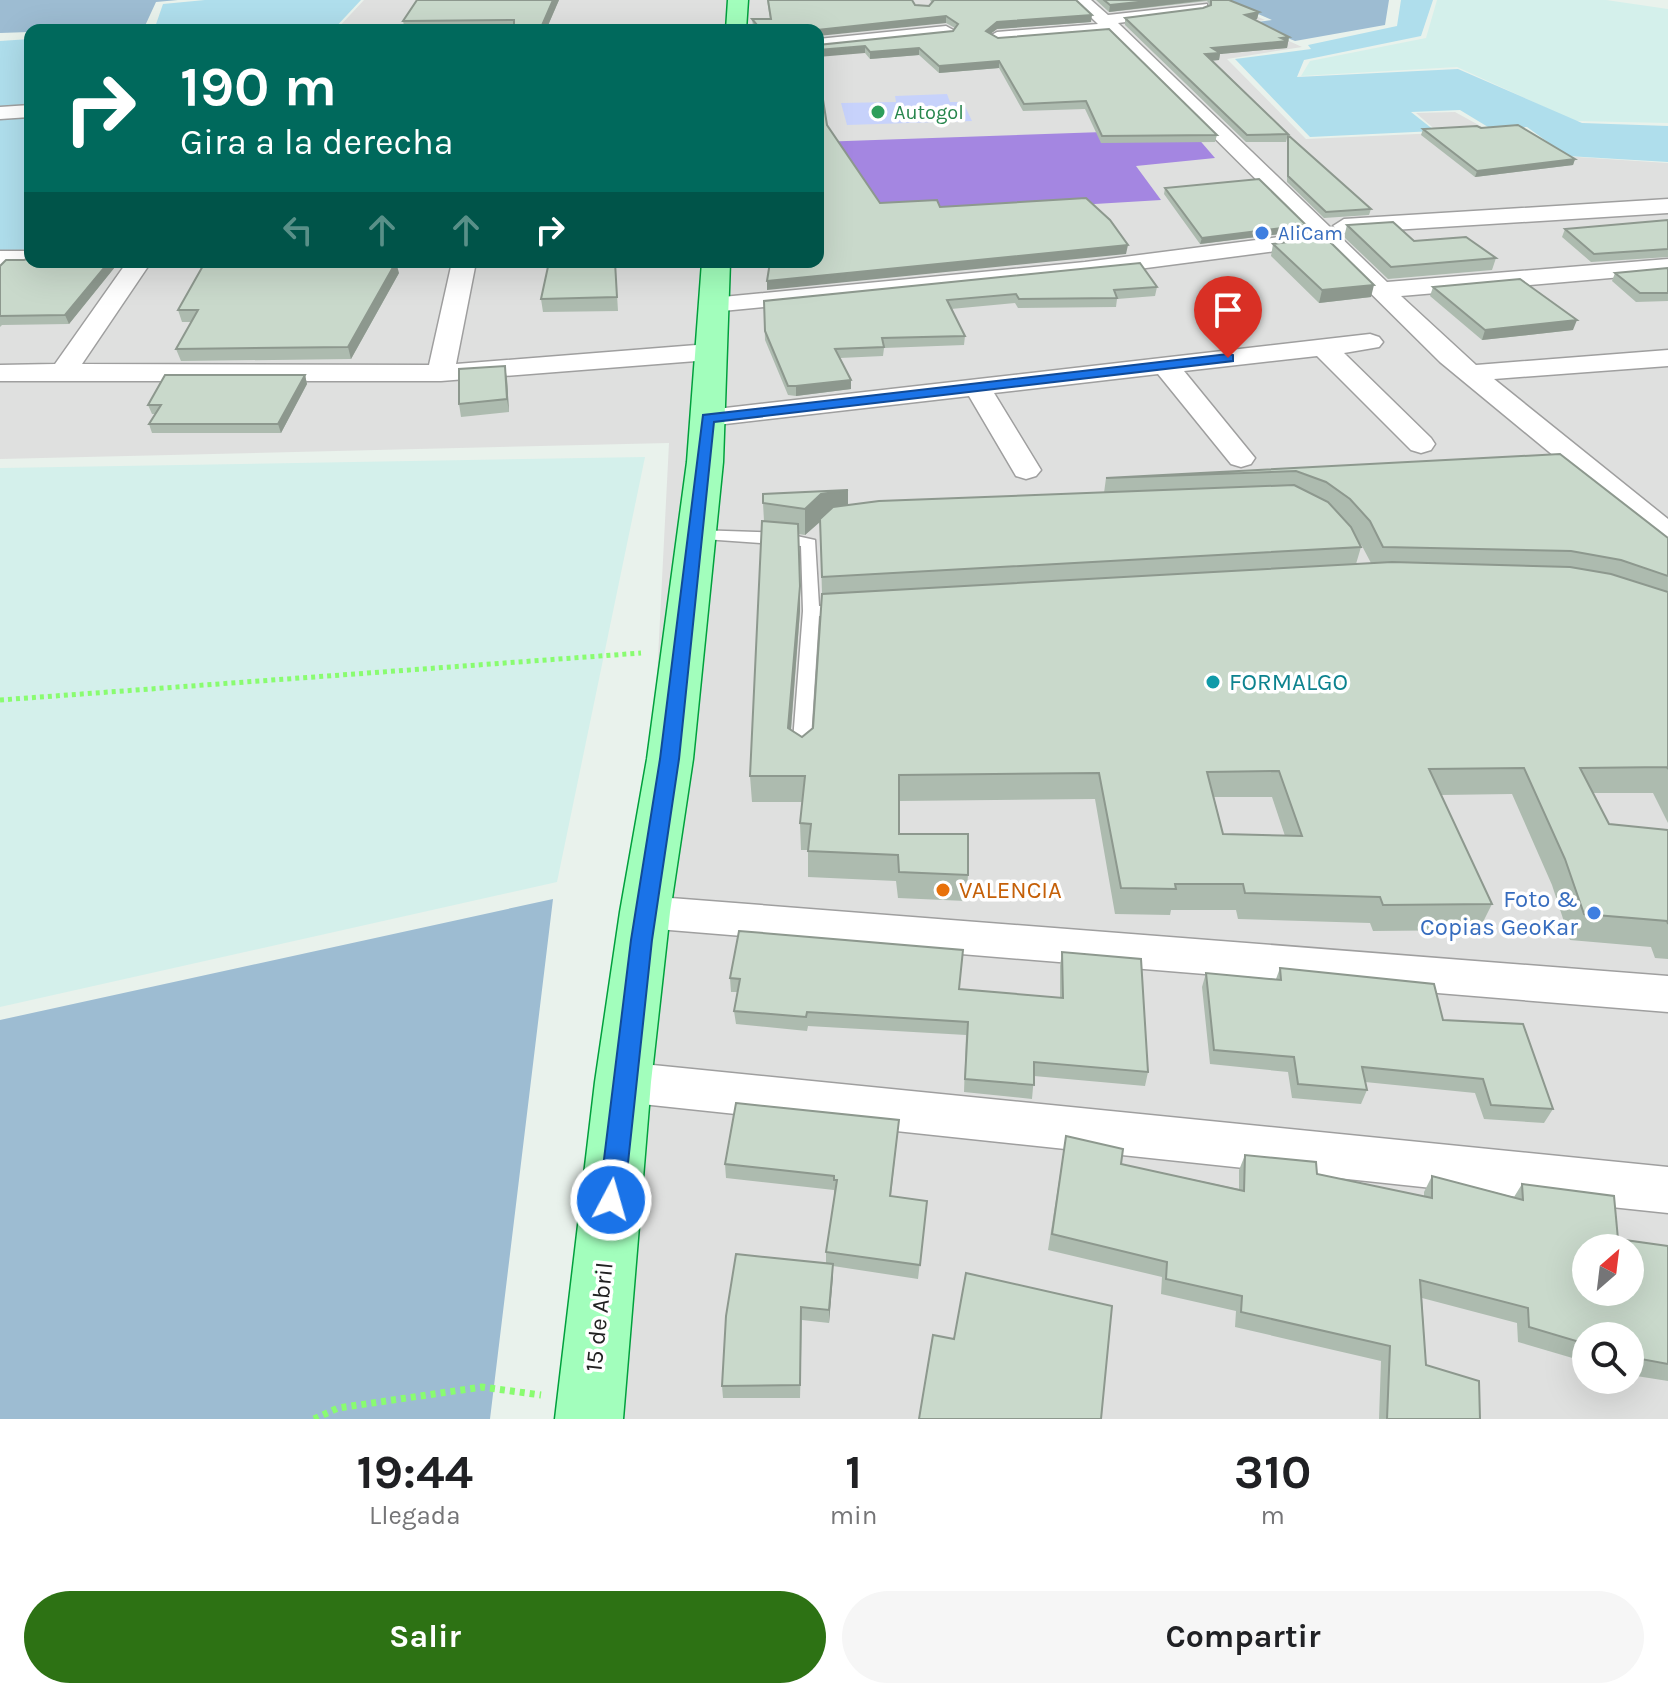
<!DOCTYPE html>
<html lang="es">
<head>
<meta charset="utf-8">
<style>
	body { margin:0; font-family:Karla,sans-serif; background:#f6f6f6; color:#202124; height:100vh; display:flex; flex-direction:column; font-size:30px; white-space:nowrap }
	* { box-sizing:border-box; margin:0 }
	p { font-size:26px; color:#757577 }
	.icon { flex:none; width:44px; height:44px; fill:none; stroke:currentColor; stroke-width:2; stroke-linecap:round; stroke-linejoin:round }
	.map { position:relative; height:1419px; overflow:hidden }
	.sheet { display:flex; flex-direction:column; background:#fff; flex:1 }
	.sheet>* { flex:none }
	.hud { position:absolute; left:24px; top:24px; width:800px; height:244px; border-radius:16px; box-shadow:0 8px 32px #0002; background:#00695c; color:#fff; overflow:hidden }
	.needle { width:52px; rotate:28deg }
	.buttons { position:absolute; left:1572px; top:1234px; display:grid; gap:16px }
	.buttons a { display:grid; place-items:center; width:72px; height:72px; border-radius:50%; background:#fff; box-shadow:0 8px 32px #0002; font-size:40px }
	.pin { position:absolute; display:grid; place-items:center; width:68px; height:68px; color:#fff; margin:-82px -34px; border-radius:50% 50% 50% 0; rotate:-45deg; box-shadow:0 0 8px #0007 }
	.pin .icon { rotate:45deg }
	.me { position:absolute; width:88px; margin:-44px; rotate:6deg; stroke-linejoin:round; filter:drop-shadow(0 0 6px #0008) }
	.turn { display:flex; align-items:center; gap:28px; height:168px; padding:0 24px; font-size:36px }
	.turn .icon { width:104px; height:104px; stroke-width:2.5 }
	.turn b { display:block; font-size:56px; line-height:68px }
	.lanes { display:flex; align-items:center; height:76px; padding:0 24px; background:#0003; justify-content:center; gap:40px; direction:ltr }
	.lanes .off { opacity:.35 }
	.eta { display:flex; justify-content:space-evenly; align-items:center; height:136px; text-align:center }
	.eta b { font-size:48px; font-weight:700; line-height:56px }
	.primary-button { display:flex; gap:16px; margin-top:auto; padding:16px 24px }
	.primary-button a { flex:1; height:92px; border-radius:48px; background:#2d7214; color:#fff; font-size:32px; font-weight:700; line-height:92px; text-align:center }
	.primary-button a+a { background:#f6f6f6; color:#202124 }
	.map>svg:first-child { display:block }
</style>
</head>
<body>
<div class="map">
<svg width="1668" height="1419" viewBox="0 0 1668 1419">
	<rect width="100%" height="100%" fill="#e9f2ec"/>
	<path fill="#dfe0df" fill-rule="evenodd" d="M364,0H1219L1265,20L1140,34L1276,35L1302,47L1227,59L1306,139L1439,133L1416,113L1455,112L1486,129L1524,128L1562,156L1668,163V1419H619L669,443L0,459V254L30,251V262H818V30H336ZM1586,1248H1630V1292H1586ZM1586,1336H1630V1380H1586Z"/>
	<path fill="#d4f0eb" d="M1437,0H1606L1668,9V123L1575,121L1457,67L1301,76L1310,61L1426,38Z
		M645,457L557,882L0,1007V468Z"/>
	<path fill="#afdeec" d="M205,0H361L333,30H154L163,4Z
		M1401,0H1433L1421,36L1304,60L1297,77L1458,69L1582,123L1668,126V162L1567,156L1527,127H1488L1460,110L1411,112L1435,131L1310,137L1235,59L1311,49L1308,45L1397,26Z
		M30,39V249L0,252V41Z"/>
	<path fill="#9dbcd2" d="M0,0H178L156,2L144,28L0,33Z
		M1226,0H1389L1385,25L1295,41L1278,34L1148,37L1272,20Z
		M553,899L490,1419H0V1020Z"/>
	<path fill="#c7d2fb" d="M947,94L950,102H963L972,121L847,125L841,103L896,102L895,96Z"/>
	<path fill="#a486e1" d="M1190,129L1215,158L1136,166L1161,200L880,217L818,142Z"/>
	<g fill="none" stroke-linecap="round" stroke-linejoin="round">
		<defs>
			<path id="lane" d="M737,25L740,30H694L698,27Z
				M696,530L783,533L815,540L819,606L843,605L851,610L843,615L819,616L810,754L808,759L801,760L792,754L803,611L801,546L690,538L688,535L690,532Z"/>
			<path id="street" d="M1073,0H1091L1108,15L1207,4V10L1201,12L1118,23L1387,282L1668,259V273L1401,296L1476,365L1668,350V366L1494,379L1668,519V543L1657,541L1440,362L1322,245L1085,276L712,312L703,310L700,305L703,300L712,298L1085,262L1310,233L1109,33L997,42L988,37L997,32L1098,24Z
				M946,26L955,31L952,35L818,49V39Z
				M30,105V117L0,119V107Z
				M1668,199V213L1344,233L1333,226L1344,219Z
				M0,251H30V262H39L0,265Z
				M127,262H151L82,364L429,365L452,262H476L456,364L709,344L718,346L722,352L718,358L709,360L441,381H0V365L55,364Z
				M282,262H377L373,267L365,269H294L286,267Z
				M1370,334L1379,337L1383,342L1379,347L1344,353L1431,438L1435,444L1431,450L1421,453L1411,450L1317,356L1184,371L1255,458L1251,464L1241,467L1231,464L1158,374L994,393L1041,470L1036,476L1026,479L1016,476L969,396L708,426L698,424L694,418L698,412L708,410Z
				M645,896L1668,976V1012L645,928L630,923L624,912L630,901Z
				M623,1062L1668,1167V1213L623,1102L607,1096L600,1082L607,1068Z"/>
			<path id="primary" d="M728,0H748L746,30H726Z
				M702,262H730L723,462L693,759L670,912L651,1082L623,1419H555L595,1082L620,912L647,759L687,462Z"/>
		</defs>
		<use href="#lane" stroke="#9f9f9f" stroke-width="3"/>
		<use href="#street" stroke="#9f9f9f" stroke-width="3"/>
		<use href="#primary" stroke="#00a03d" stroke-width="3"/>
		<path stroke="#89fc70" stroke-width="5" stroke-dasharray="4 4" stroke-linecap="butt" d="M0,700L641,653"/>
		<path stroke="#89fc70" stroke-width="7" stroke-dasharray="5 5" stroke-linecap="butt" d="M314,1419L338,1408L482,1387L541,1395"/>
		<use href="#lane" fill="#fff" fill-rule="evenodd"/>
		<use href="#street" fill="#fff" fill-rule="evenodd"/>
		<use href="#primary" fill="#a2febc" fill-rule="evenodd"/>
	</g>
	<path fill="#adbbaf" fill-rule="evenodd" d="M417,0H559L546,30H405L403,21Z
		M767,0H912L915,5L929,6L932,3L930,0H1076L1091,22L997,29L990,34L1217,135L1215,142L1101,143L1085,109L1023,111L999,68L939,73L919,55L870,59L865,53L818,45L953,31L955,28L946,23L818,30H756L753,26L752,19H770Z
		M1096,0H1229L1259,12L1257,19L1255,20L1289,37L1287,48L1220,54L1219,60L1211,61L1288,134L1286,142H1246L1125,25V18L1203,8L1210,5L1207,1L1109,12Z
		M1481,128L1575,159L1573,165L1475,177L1421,135L1423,129Z
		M1288,135L1371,209L1369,215L1324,218L1287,182V141Z
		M1165,188L1306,225L1305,231L1200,244L1164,194Z
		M1668,220V257L1591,262L1562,237L1565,229Z
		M1347,225L1414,241L1496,258L1492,270L1388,279L1344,237Z
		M1273,244L1371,297L1319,303L1271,256Z
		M24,260L119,262L69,324L2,325L0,327V266Z
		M549,262H615L618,311L543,312L541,299Z
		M1668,268V301L1636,302L1612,281L1615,273Z
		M399,273L351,359L181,361L176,349L191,322H182L178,310Z
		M1157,287L1155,296L1117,299L1116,307L1018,308L1015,303L951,309L965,336L964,345L884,348L883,356L840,358L851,380V389L796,396L788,395L765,340L764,301Z
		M1433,287L1573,330L1482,340L1430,296Z
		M305,375L307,384L281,433H152L149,424L155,414H152L148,405Z
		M507,379L509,412L461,417L459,404Z
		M1560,454L1668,538V823L1653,793H1593L1609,824L1668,830V959L1655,958L1651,947L1570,940L1552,885L1512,794L1441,795L1492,904L1479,930L1373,931L1370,923L1238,919L1236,910H1171L1170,915L1115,914L1095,799L899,801V834L968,875L966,901L898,898L896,881L808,877V850H801L800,823L802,802H752L750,776L764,521L763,503L848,505L1104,493L1106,478ZM820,522L822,594L813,728L802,737L791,730L800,611L798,534L805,535ZM1357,540L1362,546L1371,563L1356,564L1361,547ZM1214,797H1272L1285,836L1223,834Z
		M1062,952L1148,1072L1145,1086L1034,1076L1032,1099L964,1092L966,1035L808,1026L807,1031L736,1024L734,1011L738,992H731L730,978L959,989L1060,998V966Z
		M1280,968L1443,1020L1553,1109L1544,1123L1484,1119L1475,1093L1365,1082L1367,1090L1361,1104L1292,1098L1288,1072L1210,1064L1202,987L1206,973L1276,979Z
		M899,1120L891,1196L927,1201L918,1279L833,1266L829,1323L802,1320L800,1398H723L722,1386L826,1263V1252L835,1194L834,1193V1190L726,1178L725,1164Z
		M1066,1136L1121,1164L1239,1189V1170L1245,1155L1317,1174L1424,1196V1192L1432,1176L1514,1197L1522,1184L1618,1239L1668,1246V1381L1630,1375V1336H1586V1362L1518,1342L1517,1323L1422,1298L1426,1365L1480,1419H1379L1381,1361L1235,1327L1236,1311L1161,1294L1162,1277L1048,1250Z"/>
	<path fill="#8d988e" d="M553,0H559L546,30H540Z
		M1157,0H1207L1109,12L1110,5Z
		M1259,12L1257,19L1243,22L1245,15Z
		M1092,15L1091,22L997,29L985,38L986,31L997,22Z
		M946,16V23L818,36V29Z
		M1289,37L1287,48L1220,54L1219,60L1204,61L1205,54L1212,48Z
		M865,46V53L818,57V50Z
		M919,48V55L870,59V52Z
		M999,61V68L939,73V66Z
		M1575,159L1573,165L1475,177L1477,171Z
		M1306,225L1305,231L1200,244L1202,238Z
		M1128,245L1126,254L767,290V281Z
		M109,262H119L69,324L65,315Z
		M396,262L399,273L351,359L348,347Z
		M1374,285L1371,297L1319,303L1322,290Z
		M1577,320L1573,330L1482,340L1485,330Z
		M505,366L507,379L509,412L507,399Z
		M305,375L307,384L281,433L278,424Z
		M851,380V389L796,396V386Z
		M848,490V516L822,520L805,535V509L821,494Z
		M800,586V611L789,754L788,728Z
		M833,1264V1277L829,1323V1310Z"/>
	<path fill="#c9d9cb" stroke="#8d988e" stroke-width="2" fill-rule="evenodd" d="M417,0H553L540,30H514V20L403,21Z
		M768,0H912L915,5L929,6L934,0H1076L1092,15L997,22L986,31L998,38L1109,29L1217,135L1102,136L1086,101L1024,104L999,61L939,66L919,48L870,52L865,46L818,50V45L953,31L958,24L946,16L817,30H761L752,19H771Z
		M1104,0H1157L1110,5Z
		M1211,0H1229L1259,12L1245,15L1289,37L1281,38L1288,41L1212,48L1220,53L1205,54L1288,134L1247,135L1125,18L1203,8L1211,5Z
		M818,68L827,125L880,203L937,200L940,207L1086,198L1110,220L1128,245L767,281L770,262H818Z
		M1518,125L1575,159L1477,171L1423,129L1477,126L1481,128Z
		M1288,135L1371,209L1326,212L1288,176Z
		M1259,179L1306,225L1202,238L1165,188Z
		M1668,220V249L1594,254L1565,229Z
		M1393,222L1414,241L1466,237L1496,258L1391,267L1347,225Z
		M1325,237L1374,285L1322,290L1273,244Z
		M30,258V262H109L65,315L0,316V266L6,260H24Z
		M396,262L348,347L176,349L198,310H178L204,264Z
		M549,262H615L617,297L541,299Z
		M1140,263L1157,287L1114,290L1117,298L1019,299L1016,294L947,300L965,336L882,338L884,347L835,349L851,380L796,386H788L765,331L764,301Z
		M1668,268V293H1640L1615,273Z
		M1520,279L1577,320L1485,330L1433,287Z
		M505,366L507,399L459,404V369Z
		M165,375H305L278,424H149L161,405H148Z
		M1560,454L1668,538V576L1621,560L1571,551L1383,547L1370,521L1350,499L1326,482L1296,471L1106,478Z
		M1294,485L1328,502L1351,527L1361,547L822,577L820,519L833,507L879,501Z
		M848,490L821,494L805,509L763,503V494Z
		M762,521L798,524L800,586L788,728L802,737L813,728L822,594L1392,562L1570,567L1611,574L1668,592V769L1667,767L1580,768L1609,824L1668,830V924L1667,921L1584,914L1565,859L1524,768L1429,769L1492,904L1383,905L1380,897L1245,893L1243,884H1175L1176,889L1121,888L1099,773L899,775V834H968V875L899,872L898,855L808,851L811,824L800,823L805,776H750ZM1279,771L1302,836L1223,834L1207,772Z
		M739,931L963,950L959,989L1063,998L1062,952L1141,959L1148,1072L1034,1062V1085L965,1079L968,1022L807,1012L806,1017L734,1011L740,979L730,978Z
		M1280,968L1434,984L1443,1020L1523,1024L1553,1109L1491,1105L1483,1079L1362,1067L1367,1090L1298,1084L1294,1057L1214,1050L1206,973L1281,980Z
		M736,1103L899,1120L890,1196L927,1201L920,1265L826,1252L837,1180H834V1176L725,1164Z
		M1066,1136L1123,1149L1121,1164L1244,1191L1245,1155L1316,1162L1317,1174L1432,1198V1176L1523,1200L1522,1184L1614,1196L1618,1239L1668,1246V1364L1630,1357V1336H1586V1344L1529,1327L1528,1308L1420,1280L1426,1365L1479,1381L1480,1419H1387L1390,1346L1241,1312L1242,1296L1166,1279L1167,1262L1052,1234ZM1586,1248H1630V1292H1586Z
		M736,1254L833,1264L829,1310L801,1307L800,1385L722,1386L726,1316Z
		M966,1273L1112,1306L1101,1419H919L933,1335L954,1339Z"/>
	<path fill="#1a73e8" stroke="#114b97" stroke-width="2" d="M1228,354L1233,355V361L714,422L679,759L652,940L624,1200L620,1208L611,1212L602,1208L599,1200L631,940L660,759L703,415Z"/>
	<circle fill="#2e9e5b" stroke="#fff" stroke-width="3" cx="878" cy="112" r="8"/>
	<g fill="#3f7fe0" stroke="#fff" stroke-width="3">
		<circle cx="1262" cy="233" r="8"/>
		<circle cx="1594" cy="913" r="8"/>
	</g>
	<circle fill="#0f9aa8" stroke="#fff" stroke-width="3" cx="1213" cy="682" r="8"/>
	<circle fill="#e8710a" stroke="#fff" stroke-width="3" cx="943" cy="890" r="8"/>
	<g text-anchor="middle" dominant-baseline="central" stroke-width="7" stroke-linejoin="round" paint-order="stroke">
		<g font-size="20" fill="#27864d" stroke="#fff" text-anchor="start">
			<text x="894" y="112">Autogol</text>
		</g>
		<g font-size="20" fill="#366cbe" stroke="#fff" text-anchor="start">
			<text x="1278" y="233">AliCam</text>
		</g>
		<g font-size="24" fill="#0d838f" stroke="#fff" text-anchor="start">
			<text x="1229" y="682">FORMALGO</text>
		</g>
		<g font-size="24" fill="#c56008" stroke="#fff" text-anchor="start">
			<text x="959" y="890">VALENCIA</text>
		</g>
		<g font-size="24" fill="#366cbe" stroke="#fff" text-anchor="end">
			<text x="1578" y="899">Foto &amp;<tspan x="1578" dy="28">Copias GeoKar</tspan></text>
		</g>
		<g font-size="24" fill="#222" stroke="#fff">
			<text transform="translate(599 1317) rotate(-84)">15 de Abril</text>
		</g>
	</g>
</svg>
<div class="buttons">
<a><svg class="needle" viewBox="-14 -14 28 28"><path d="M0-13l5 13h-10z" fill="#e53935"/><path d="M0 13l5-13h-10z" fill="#757577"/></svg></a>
<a><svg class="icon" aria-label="search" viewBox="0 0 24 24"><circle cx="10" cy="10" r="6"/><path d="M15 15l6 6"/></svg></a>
</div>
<div class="pin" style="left:1228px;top:358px;background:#d93025"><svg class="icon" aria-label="arrive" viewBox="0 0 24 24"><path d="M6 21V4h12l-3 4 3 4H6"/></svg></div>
<svg class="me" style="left:611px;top:1200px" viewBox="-20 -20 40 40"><circle r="17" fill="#1a73e8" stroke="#fff" stroke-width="3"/><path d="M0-11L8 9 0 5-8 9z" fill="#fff"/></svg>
<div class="hud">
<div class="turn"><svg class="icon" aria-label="right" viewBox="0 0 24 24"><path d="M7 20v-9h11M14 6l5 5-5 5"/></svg><div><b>190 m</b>Gira a la derecha</div></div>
<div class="lanes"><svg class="icon off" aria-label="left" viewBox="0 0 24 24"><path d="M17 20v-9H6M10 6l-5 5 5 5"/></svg><svg class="icon off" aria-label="ahead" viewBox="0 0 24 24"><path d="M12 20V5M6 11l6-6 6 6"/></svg><svg class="icon off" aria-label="ahead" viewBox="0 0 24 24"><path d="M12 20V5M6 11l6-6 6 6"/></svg><svg class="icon" aria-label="right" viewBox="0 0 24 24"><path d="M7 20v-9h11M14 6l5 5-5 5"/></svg></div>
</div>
</div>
<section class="sheet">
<div class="eta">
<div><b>19:44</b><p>Llegada</p></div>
<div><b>1</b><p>min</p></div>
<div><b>310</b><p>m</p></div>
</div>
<div class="primary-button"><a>Salir</a><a>Compartir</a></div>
</section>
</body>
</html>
